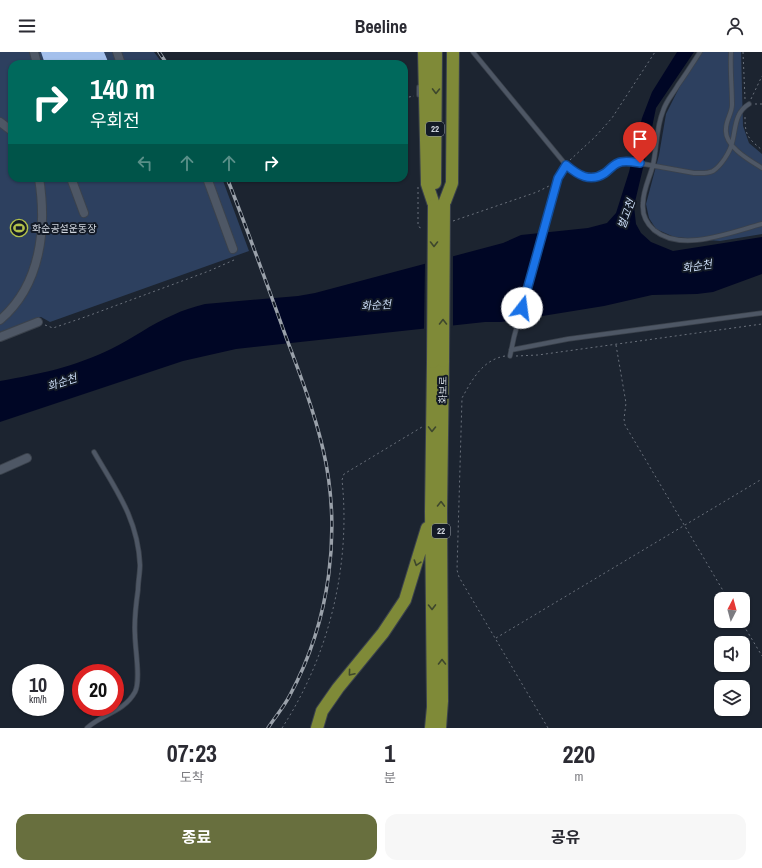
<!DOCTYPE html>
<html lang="ko">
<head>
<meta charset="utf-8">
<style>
	body { margin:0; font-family:"Archivo Narrow","Noto Sans KR",sans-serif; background:#f7f7f7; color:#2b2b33; height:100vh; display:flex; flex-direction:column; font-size:15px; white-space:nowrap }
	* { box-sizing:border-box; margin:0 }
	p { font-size:13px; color:#7c7c81 }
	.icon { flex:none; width:22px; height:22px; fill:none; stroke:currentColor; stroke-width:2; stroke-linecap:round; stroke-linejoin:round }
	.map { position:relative; height:676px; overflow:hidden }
	.panel { display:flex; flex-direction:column; background:#fff; flex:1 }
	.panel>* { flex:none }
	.hud { position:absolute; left:8px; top:8px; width:400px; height:122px; border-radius:12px; box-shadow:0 1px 3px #0004; background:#00695c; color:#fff; overflow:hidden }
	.needle { width:26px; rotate:6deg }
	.fabs { position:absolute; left:714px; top:540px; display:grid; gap:8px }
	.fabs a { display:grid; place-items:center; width:36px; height:36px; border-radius:8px; background:#fff; box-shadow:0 1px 3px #0004; font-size:20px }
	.speed { position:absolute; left:12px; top:612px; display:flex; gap:8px; font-size:20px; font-weight:700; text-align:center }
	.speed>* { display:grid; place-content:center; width:52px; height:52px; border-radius:50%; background:#fff; box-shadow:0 1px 3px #0004; line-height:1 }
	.speed small { font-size:10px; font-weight:400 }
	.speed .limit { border:6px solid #d22; background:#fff; color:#111 }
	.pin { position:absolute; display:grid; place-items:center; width:34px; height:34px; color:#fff; margin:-41px -17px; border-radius:50% 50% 50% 0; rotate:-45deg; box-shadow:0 0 4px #0007 }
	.pin .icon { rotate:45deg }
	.me { position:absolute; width:44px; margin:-22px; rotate:15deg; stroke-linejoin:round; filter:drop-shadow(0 0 3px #0008) }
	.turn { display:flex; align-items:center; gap:14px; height:84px; padding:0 16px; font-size:18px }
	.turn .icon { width:52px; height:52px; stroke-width:2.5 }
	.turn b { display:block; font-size:28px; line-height:34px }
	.lanes { display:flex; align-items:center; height:38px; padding:0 16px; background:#0003; justify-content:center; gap:20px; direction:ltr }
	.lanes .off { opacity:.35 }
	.eta { display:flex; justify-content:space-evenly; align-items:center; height:68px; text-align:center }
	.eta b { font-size:24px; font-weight:700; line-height:28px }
	.primary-button { display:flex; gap:8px; margin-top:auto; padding:8px 16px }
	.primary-button a { flex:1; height:46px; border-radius:12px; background:#686f3e; color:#fff; font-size:16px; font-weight:700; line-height:46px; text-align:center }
	.primary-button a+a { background:#f7f7f7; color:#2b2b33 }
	header { display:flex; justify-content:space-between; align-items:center; height:52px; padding:0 16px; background:#fff; font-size:18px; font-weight:700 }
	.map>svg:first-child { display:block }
</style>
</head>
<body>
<header><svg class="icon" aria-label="menu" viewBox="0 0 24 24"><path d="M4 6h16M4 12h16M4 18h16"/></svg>Beeline<svg class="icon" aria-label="person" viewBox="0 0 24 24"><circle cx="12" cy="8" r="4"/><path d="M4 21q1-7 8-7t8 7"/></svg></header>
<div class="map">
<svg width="762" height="676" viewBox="0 0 762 676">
	<rect width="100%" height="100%" fill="#1c2430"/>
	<path fill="#2d405f" d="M0,0H154L163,12H12V126H222L249,199L50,270L41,265L0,280Z
		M697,0H741L743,74L749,91L762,102V182L720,189L674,185L656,177L649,166L646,152L659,103L666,62Z"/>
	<path fill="#000625" d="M677,0H694L656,56L648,95L634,154L636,172L641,181L651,190L673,199L762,185V222L713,240L697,242L652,243L604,254L524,267L501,270H485L236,297L183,309L0,370V329C40,322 74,315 111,297C132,287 151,272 173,263C183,258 194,255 205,252L298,244L315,241L503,191L521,183L588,176L607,171L616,161L629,120L642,66L652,40Z"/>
	<path fill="#1c2430" d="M453,203V275L424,278L425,210Z"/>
	<path fill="#a4c0ec" d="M41,0H104L109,12H45Z"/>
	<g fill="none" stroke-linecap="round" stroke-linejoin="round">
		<defs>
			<path id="service" d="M473,0L566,113C578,123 590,131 605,121C615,114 615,111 627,109L694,121C701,121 707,122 713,119C721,114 730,100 732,91C736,77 734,61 749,52
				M700,0C693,11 686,22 678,33C673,42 666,49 663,59C656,76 657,95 653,113C650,125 643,138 643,151C642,161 646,171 654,178C682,201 731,180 762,172
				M731,0C730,18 732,35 732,53C732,61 726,68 726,77C724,94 749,108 762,116
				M419,43V35
				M511,298L568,287L762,261
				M510,304L514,285L558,126L566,113
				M87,676C102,662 124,660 135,640C141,628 135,597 135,583C134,568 136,552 138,538C138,530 140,521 140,513C138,467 116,438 94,400"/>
			<path id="minor" d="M34,0L37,12
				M117,0L121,12
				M0,70L12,79
				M71,126L84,161
				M207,126L233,197
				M0,268C41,233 47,176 39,126
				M0,285L38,270
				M0,418L27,406"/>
			<path id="trunk" d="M424,0L427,132L434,153
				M435,131L436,0
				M444,152L452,131L453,0
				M317,676L322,659L338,636L383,581L405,548L427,476
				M431,676L433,655L431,460L433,310
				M440,676L442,649L441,459L443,309"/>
		</defs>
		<use href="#service" stroke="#3b424c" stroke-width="5.5"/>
		<use href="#minor" stroke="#3b424c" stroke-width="10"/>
		<use href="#trunk" stroke="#3b424c" stroke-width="14"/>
		<path stroke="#6a717c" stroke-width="1" stroke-dasharray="2 3" stroke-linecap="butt" d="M743,0L745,47
			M404,46L414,44
			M751,47L762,24
			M755,52H762
			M745,65C745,84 748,86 762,98
			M570,108L595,85L612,66L655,0
			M418,135V173L419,175L423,177
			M453,169L537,140L549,134
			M45,273L53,276L85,265L209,219L234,208V205
			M616,293L626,351L624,367L625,373L728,547
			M505,304C482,308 472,328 462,346L457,518L459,525L548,676
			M516,304L538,303L762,272
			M741,569L762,604
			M496,586L762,427
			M282,676C329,604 351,513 342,428L344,422L422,375"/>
		<use href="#service" stroke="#4e5765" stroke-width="4"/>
		<use href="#minor" stroke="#4e5765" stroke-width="8"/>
		<use href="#trunk" stroke="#7f8a38" stroke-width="12"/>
		<defs>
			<path id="rail" d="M159,0L167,12
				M227,126C248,179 267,232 286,285C300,322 314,359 323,397C342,479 330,569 290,643C284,655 275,665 268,676"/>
		</defs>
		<use href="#rail" stroke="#9aa1aa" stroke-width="3.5"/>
		<use href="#rail" stroke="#131a26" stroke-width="2" stroke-dasharray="6" stroke-linecap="butt"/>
		<defs>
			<path id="trunk-bridge" d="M443,309L444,152
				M433,310L434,153"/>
		</defs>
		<use href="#trunk-bridge" stroke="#3b424c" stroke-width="14" stroke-linecap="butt"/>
		<use href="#trunk-bridge" stroke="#7f8a38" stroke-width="12"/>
	</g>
	<defs><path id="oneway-chevron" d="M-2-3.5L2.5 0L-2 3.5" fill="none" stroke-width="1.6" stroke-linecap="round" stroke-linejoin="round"/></defs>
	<g stroke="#3e472d">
		<use href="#oneway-chevron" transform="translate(436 39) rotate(91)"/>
		<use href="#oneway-chevron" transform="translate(434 192) rotate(90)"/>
		<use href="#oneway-chevron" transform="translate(443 270) rotate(-90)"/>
		<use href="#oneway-chevron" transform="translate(432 377) rotate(91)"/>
		<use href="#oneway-chevron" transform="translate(441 452) rotate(-89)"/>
		<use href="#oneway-chevron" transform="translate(417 511) rotate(108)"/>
		<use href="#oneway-chevron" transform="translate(432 555) rotate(89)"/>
		<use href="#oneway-chevron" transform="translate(442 610) rotate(-90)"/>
		<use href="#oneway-chevron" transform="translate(351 621) rotate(130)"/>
	</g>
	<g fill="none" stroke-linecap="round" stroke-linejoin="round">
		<defs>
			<path id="route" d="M522,256L558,126L566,113C578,123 590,131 605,121C609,118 613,113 618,111C624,108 633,110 640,111"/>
		</defs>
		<use href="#route" stroke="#114b97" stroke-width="10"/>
		<use href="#route" stroke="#1a73e8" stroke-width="7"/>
	</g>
	<defs>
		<symbol id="stadium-ring" viewBox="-11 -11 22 22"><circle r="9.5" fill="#131a26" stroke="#b3c24b" stroke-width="1.5"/><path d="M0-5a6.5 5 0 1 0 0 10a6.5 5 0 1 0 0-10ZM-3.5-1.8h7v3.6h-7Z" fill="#b3c24b"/></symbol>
	</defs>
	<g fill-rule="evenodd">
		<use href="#stadium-ring" x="9" y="166" width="20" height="20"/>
	</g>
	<g text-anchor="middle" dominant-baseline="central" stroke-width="4" stroke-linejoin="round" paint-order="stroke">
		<g fill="#131a26" stroke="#989ea8" stroke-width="1">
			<rect x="426" y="70" width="18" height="14" rx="3"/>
			<rect x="432" y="472" width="18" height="14" rx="3"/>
		</g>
		<g font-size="9" font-weight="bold" fill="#d1d7df">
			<text x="435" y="77">22</text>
			<text x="441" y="479">22</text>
		</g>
		<g font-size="10" fill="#d1d7df" stroke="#131a26" text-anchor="start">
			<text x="32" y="176">화순공설운동장</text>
		</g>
		<g font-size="10" fill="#d1d7df" stroke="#131a26">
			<text transform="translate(443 338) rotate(-89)">화보로</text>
		</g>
		<g font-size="11" font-style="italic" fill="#cbdcf5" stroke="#131a26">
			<text transform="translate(626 162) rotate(-70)">벌고천</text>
			<text transform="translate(697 214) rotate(-9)">화순천</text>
			<text transform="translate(376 253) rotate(-4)">화순천</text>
			<text transform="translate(62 330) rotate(-18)">화순천</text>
		</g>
	</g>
</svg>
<div class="fabs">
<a><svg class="needle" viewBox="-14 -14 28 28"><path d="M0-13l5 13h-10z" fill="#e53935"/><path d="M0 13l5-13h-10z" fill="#7c7c81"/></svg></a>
<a><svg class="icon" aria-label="sound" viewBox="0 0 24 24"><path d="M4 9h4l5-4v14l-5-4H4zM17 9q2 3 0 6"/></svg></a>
<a><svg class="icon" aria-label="layers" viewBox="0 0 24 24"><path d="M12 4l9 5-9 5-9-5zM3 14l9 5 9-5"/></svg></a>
</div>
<div class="speed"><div>10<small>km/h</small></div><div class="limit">20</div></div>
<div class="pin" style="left:640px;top:111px;background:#d93025"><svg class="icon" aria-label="arrive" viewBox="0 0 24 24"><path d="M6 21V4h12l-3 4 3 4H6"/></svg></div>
<svg class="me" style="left:522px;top:256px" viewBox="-20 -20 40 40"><circle r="19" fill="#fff"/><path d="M0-13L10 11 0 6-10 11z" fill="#1a73e8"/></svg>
<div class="hud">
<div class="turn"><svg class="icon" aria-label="right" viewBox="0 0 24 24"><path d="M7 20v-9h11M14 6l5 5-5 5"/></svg><div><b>140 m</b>우회전</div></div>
<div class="lanes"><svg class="icon off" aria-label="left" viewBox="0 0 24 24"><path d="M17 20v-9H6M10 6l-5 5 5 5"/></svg><svg class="icon off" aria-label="ahead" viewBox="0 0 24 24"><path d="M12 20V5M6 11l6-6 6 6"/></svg><svg class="icon off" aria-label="ahead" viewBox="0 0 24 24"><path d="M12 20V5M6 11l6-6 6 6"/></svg><svg class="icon" aria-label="right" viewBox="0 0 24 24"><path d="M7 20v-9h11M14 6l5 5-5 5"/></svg></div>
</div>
</div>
<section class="panel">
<div class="eta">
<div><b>07:23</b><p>도착</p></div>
<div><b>1</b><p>분</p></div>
<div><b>220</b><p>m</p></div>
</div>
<div class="primary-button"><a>종료</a><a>공유</a></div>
</section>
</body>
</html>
